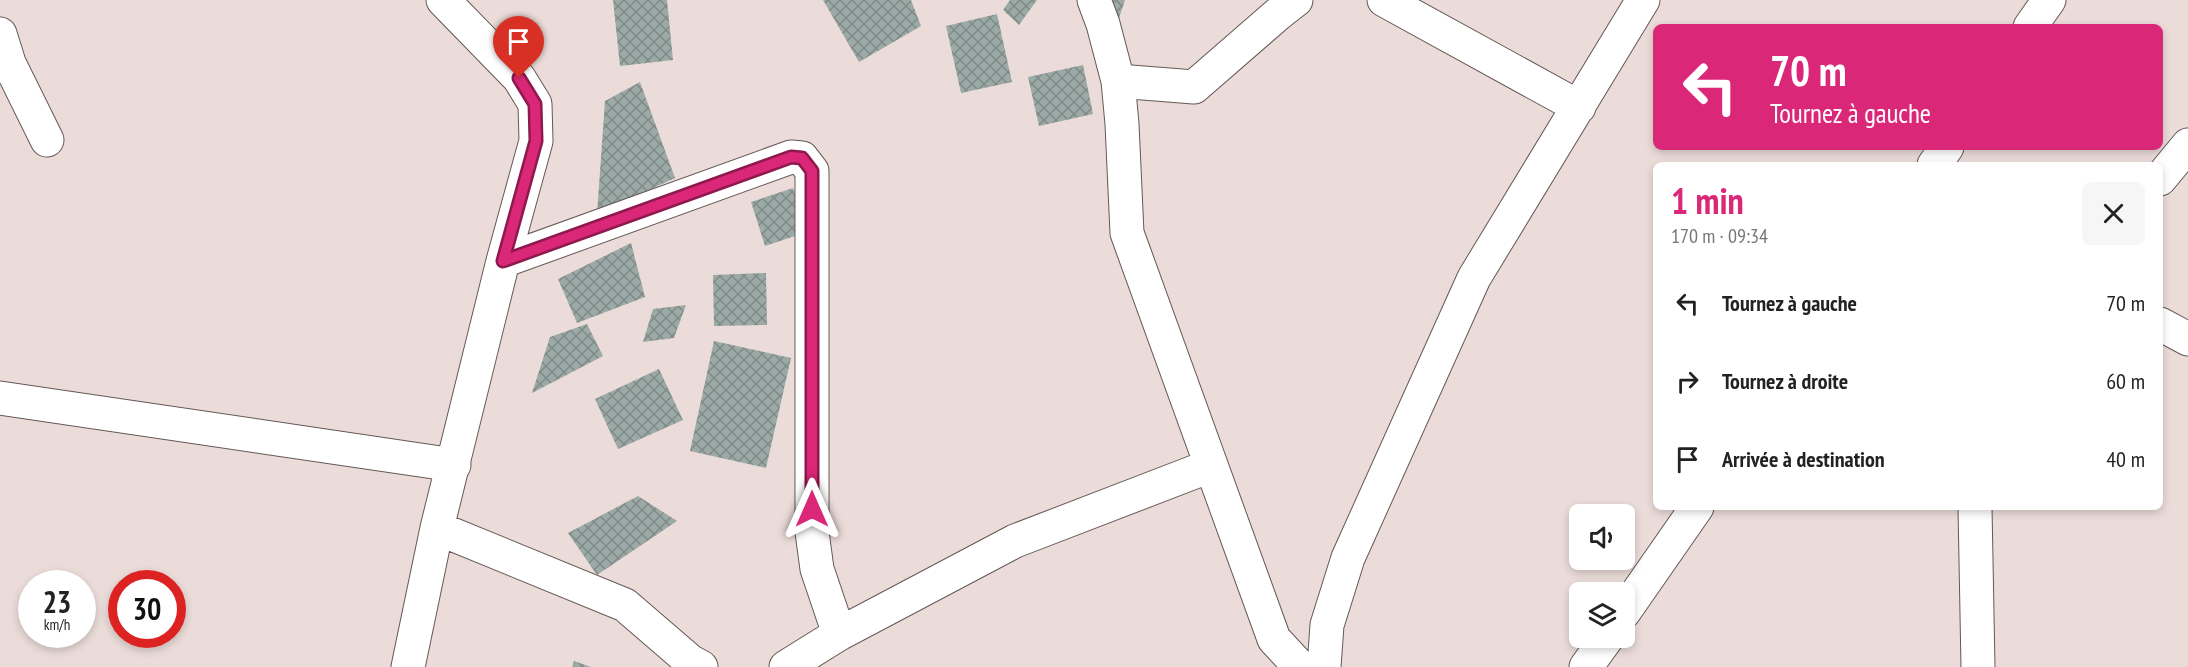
<!DOCTYPE html>
<html lang="fr">
<head>
<meta charset="utf-8">
<style>
	body { margin:0; font-family:"PT Sans Narrow",sans-serif; background:#f6f6f6; color:#222; height:100vh; display:flex; flex-direction:column; font-size:22px; white-space:nowrap }
	* { box-sizing:border-box; margin:0 }
	p { font-size:20px; color:#767676 }
	.icon { flex:none; width:33px; height:33px; fill:none; stroke:currentColor; stroke-width:2; stroke-linecap:round; stroke-linejoin:round }
	.map { position:relative; flex:1; overflow:hidden }
	.sheet { position:absolute; left:1653px; top:162px; width:510px; height:348px; display:flex; flex-direction:column; background:#fff; border-radius:9px; box-shadow:0 3px 9px #0003 }
	.sheet>* { flex:none }
	.banner { position:absolute; left:1653px; top:24px; width:510px; height:126px; border-radius:9px; box-shadow:0 3px 9px #0003; background:#db2777; color:#fff; overflow:hidden }
	.controls { position:absolute; left:1569px; top:504px; display:grid; gap:12px }
	.controls a { display:grid; place-items:center; width:66px; height:66px; border-radius:9px; background:#fff; box-shadow:0 3px 9px #0003; font-size:30px }
	.speed { position:absolute; left:18px; top:570px; display:flex; gap:12px; font-size:30px; font-weight:700; text-align:center }
	.speed>* { display:grid; place-content:center; width:78px; height:78px; border-radius:50%; background:#fff; box-shadow:0 3px 9px #0003; line-height:1 }
	.speed small { font-size:15px; font-weight:400 }
	.speed .limit { border:9px solid #d22; background:#fff; color:#111 }
	.pin { position:absolute; display:grid; place-items:center; width:51px; height:51px; color:#fff; margin:-62px -26px; border-radius:50% 50% 50% 0; rotate:-45deg; box-shadow:0 0 6px #0007 }
	.pin .icon { rotate:45deg }
	.me { position:absolute; width:66px; margin:-33px; rotate:0deg; stroke-linejoin:round; filter:drop-shadow(0 0 4px #0008) }
	.turn { display:flex; align-items:center; gap:21px; height:126px; padding:0 18px; font-size:27px }
	.turn .icon { width:78px; height:78px; stroke-width:2.5 }
	.turn b { display:block; font-size:42px; line-height:51px }
	.round { display:grid; place-items:center; flex:none; width:63px; height:63px; border-radius:9px; background:#f6f6f6 }
	.headline { display:flex; align-items:center; justify-content:space-between; height:102px; padding:0 18px }
	h1 { font-size:36px; font-weight:700; line-height:45px; color:#db2777 }
	ul { padding:0; list-style:none }
	li { display:flex; align-items:center; gap:18px; height:78px; padding:0 18px }
	li div { flex:1 }
	li b { display:block; font-size:22px }
	li em { font-style:normal }
	.map>svg:first-child { display:block }
</style>
</head>
<body>
<div class="map">
<svg width="2188" height="667" viewBox="0 0 2188 667">
	<defs>
		<pattern id="building-cross-hatch" width="8" height="8" patternUnits="userSpaceOnUse" patternTransform="scale(1.5)"><rect width="8" height="8" fill="#9caaa7"/><path d="M0 0l8 8M0 8l8-8" fill="none" stroke="#7f8a87"/></pattern>
	</defs>
	<rect width="100%" height="100%" fill="#ebdcd9"/>
	<path fill="url(#building-cross-hatch)" d="M613,0H667L673,60L620,66Z
		M823,0H911L921,26L859,62Z
		M1010,0H1037L1019,25L1003,10Z
		M1098,0H1125L1113,36Z
		M997,14L1012,82L961,93L946,26Z
		M1083,65L1093,114L1039,126L1028,77Z
		M640,82L675,178L597,214L605,101Z
		M793,188L807,232L765,246L751,202Z
		M631,243L645,297L577,323L558,279Z
		M766,273L767,325L714,326L713,275Z
		M686,305L674,338L643,342L653,309Z
		M587,324L603,356L532,393L550,337Z
		M714,341L791,358L766,468L690,451Z
		M659,369L683,420L618,449L595,399Z
		M638,496L677,521L597,575L568,533Z
		M574,661L591,667H572Z"/>
	<g fill="none" stroke-linecap="round" stroke-linejoin="round">
		<defs>
			<path id="street" d="M1094,0L1103,24L1118,81L1122,124L1127,233L1274,639L1300,667
				M1384,0L1579,107
				M2030,27L2049,0
				M0,34L9,63L47,140
				M1118,81L1194,87L1278,14L1296,0
				M1934,165L1947,147
				M2160,179L2188,145
				M503,261L791,157L802,158L812,171V532L817,569L839,634
				M2160,324L2188,339
				M0,398L454,465
				M1975,507L1978,667
				M437,528L625,605L690,661L701,667
				M1624,612L1697,507
				M408,667L437,528L503,261L536,141L535,104L519,78L443,0
				M786,667L839,634L1015,541L1210,466
				M1324,667L1327,625L1348,558L1474,278L1643,0
				M1586,667L1607,638"/>
		</defs>
		<use href="#street" stroke="#645855" stroke-width="35"/>
		<use href="#street" stroke="#fff" stroke-width="33"/>
	</g>
	<g fill="none" stroke-linecap="round" stroke-linejoin="round">
		<defs>
			<path id="route" d="M519,78L535,104L536,141L503,261L791,157L802,158L812,171V509"/>
		</defs>
		<use href="#route" stroke="#8e194d" stroke-width="15"/>
		<use href="#route" stroke="#db2777" stroke-width="10"/>
	</g>
</svg>
<div class="controls">
<a><svg class="icon" aria-label="sound" viewBox="0 0 24 24"><path d="M4 9h4l5-4v14l-5-4H4zM17 9q2 3 0 6"/></svg></a>
<a><svg class="icon" aria-label="layers" viewBox="0 0 24 24"><path d="M12 4l9 5-9 5-9-5zM3 14l9 5 9-5"/></svg></a>
</div>
<div class="speed"><div>23<small>km/h</small></div><div class="limit">30</div></div>
<div class="pin" style="left:519px;top:78px;background:#d93025"><svg class="icon" aria-label="arrive" viewBox="0 0 24 24"><path d="M6 21V4h12l-3 4 3 4H6"/></svg></div>
<svg class="me" style="left:812px;top:509px" viewBox="-20 -20 40 40"><path d="M0-17L14 15 0 8-14 15z" fill="#db2777" stroke="#fff" stroke-width="4"/></svg>
<div class="banner">
<div class="turn"><svg class="icon" aria-label="left" viewBox="0 0 24 24"><path d="M17 20v-9H6M10 6l-5 5 5 5"/></svg><div><b>70 m</b>Tournez à gauche</div></div>
</div>
<section class="sheet">
<div class="headline"><div><h1>1 min</h1><p>170 m · 09:34</p></div><a class="round"><svg class="icon" aria-label="close" viewBox="0 0 24 24"><path d="M6 6l12 12M18 6L6 18"/></svg></a></div>
<ul>
<li><svg class="icon" aria-label="left" viewBox="0 0 24 24"><path d="M17 20v-9H6M10 6l-5 5 5 5"/></svg><div><b>Tournez à gauche</b></div><em>70 m</em></li>
<li><svg class="icon" aria-label="right" viewBox="0 0 24 24"><path d="M7 20v-9h11M14 6l5 5-5 5"/></svg><div><b>Tournez à droite</b></div><em>60 m</em></li>
<li><svg class="icon" aria-label="arrive" viewBox="0 0 24 24"><path d="M6 21V4h12l-3 4 3 4H6"/></svg><div><b>Arrivée à destination</b></div><em>40 m</em></li>
</ul>
</section>
</div>
</body>
</html>
